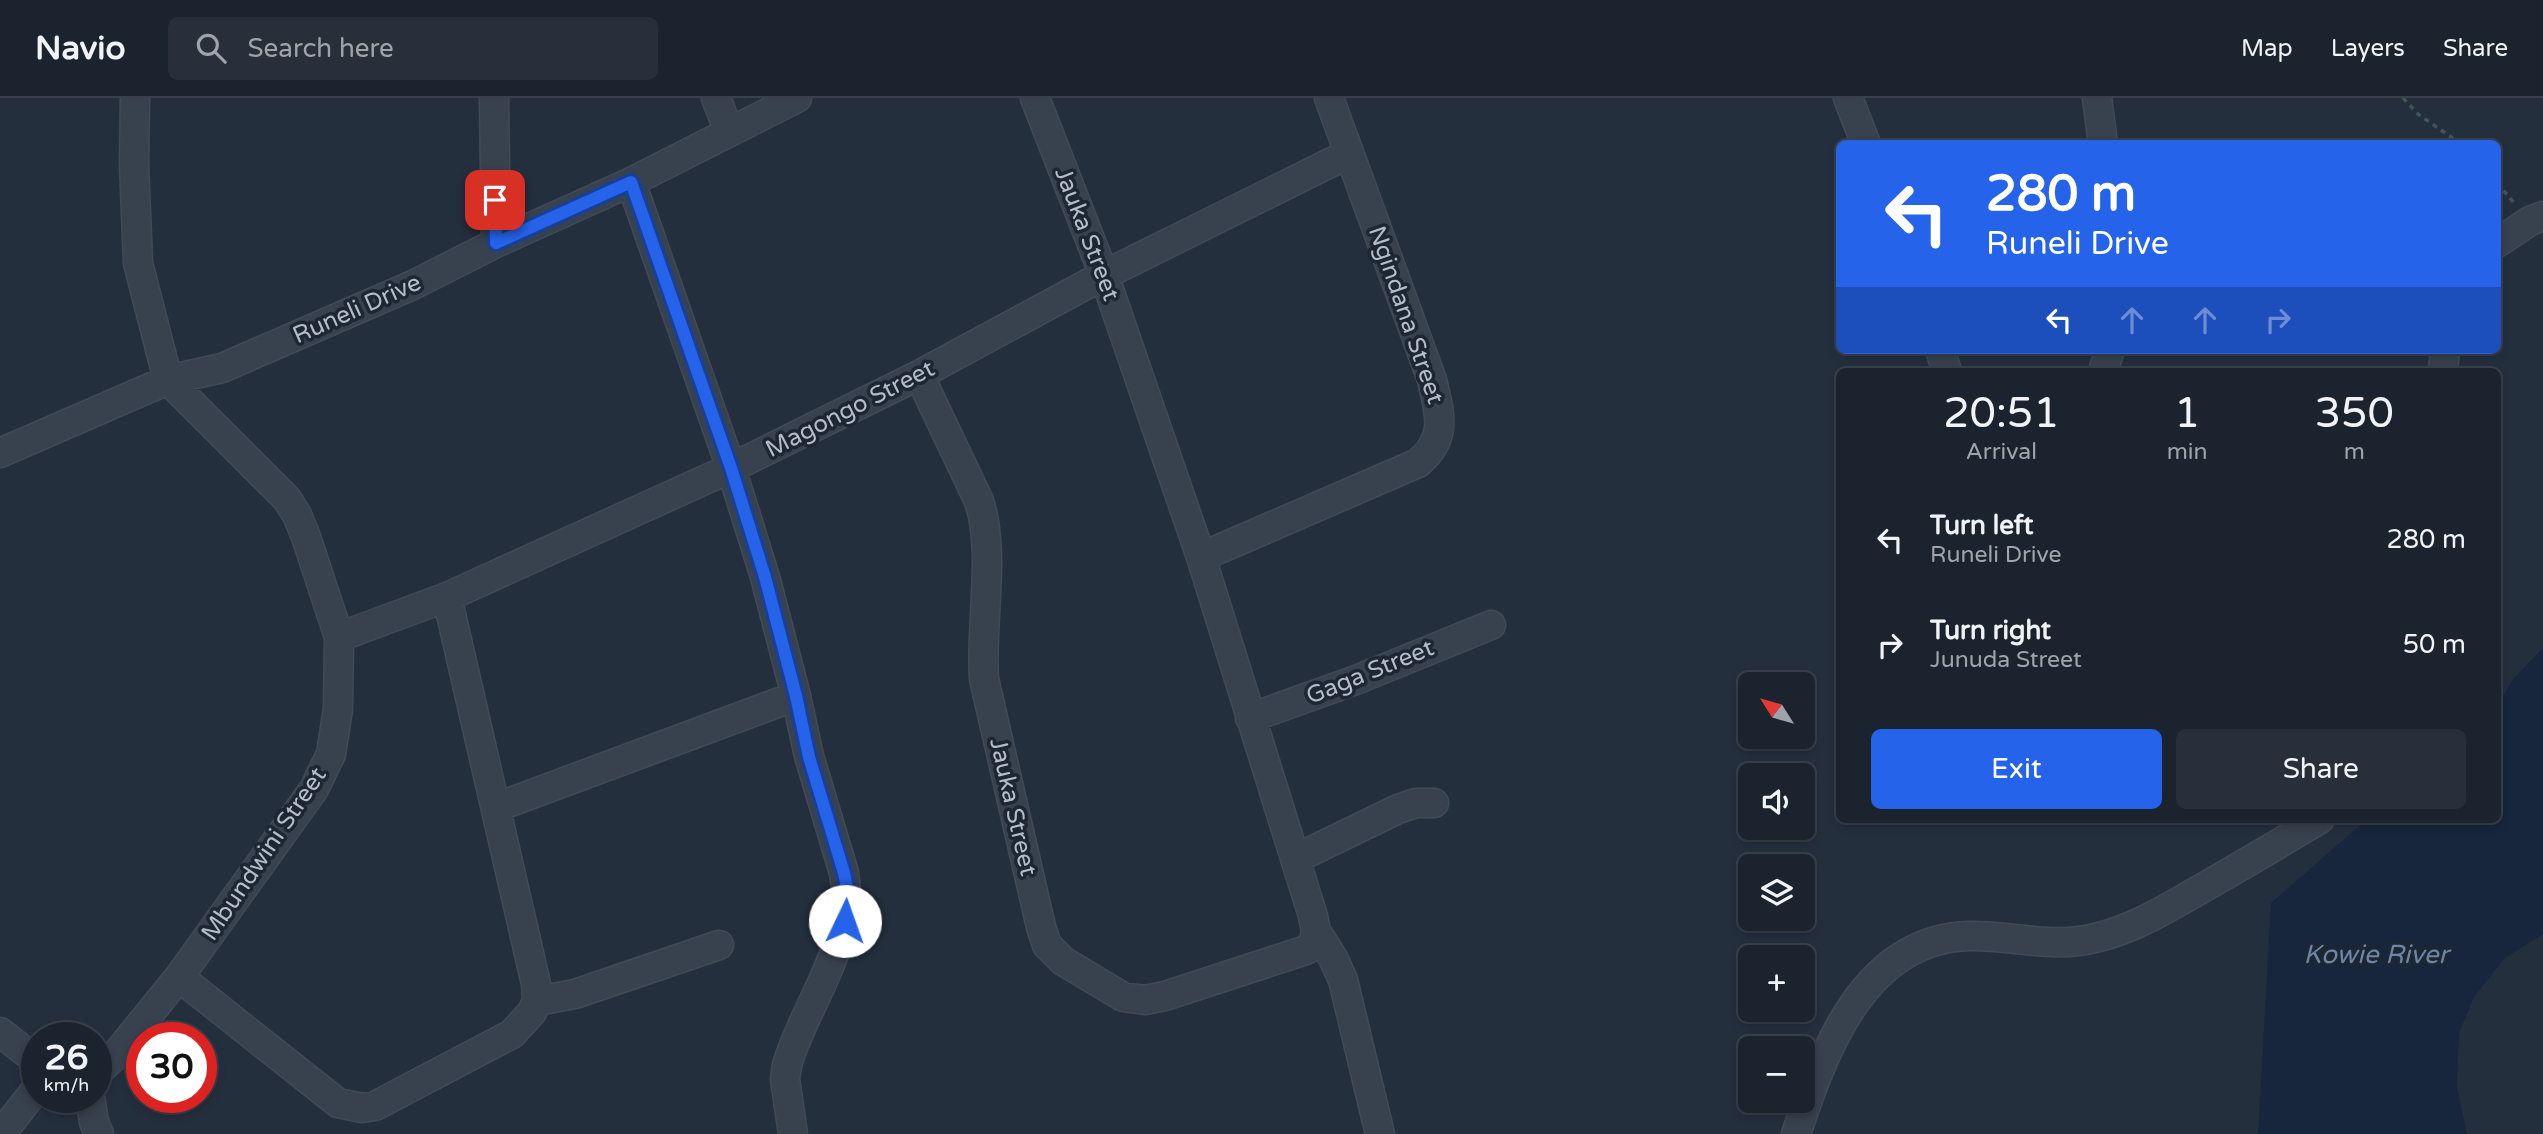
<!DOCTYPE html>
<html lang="en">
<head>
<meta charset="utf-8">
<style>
	body { margin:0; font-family:"Varela Round",sans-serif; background:#282f3a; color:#f1f3f6; height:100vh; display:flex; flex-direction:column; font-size:26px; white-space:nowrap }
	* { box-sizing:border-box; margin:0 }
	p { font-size:23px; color:#a0a4aa }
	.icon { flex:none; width:38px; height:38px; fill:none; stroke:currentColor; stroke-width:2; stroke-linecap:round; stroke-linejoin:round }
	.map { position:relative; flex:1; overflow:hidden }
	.sheet { position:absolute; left:1836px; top:270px; width:665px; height:455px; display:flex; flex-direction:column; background:#1b232e; border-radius:10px; box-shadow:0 4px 10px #0003,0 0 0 2px #39404a }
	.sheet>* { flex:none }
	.top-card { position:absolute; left:1836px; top:42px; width:665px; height:214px; border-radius:10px; box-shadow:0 4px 10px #0003,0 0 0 2px #39404a; background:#2563eb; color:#fff; overflow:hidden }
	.needle { width:46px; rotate:307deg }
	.controls { position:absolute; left:1738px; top:574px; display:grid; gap:14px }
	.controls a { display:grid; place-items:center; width:77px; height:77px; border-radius:10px; background:#1b232e; box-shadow:0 4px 10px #0003,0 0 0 2px #39404a; font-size:35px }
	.speed { position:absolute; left:21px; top:924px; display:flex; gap:14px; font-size:35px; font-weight:700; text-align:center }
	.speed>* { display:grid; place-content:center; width:91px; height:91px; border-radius:50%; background:#1b232e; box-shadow:0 4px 10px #0003,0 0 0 2px #39404a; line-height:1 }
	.speed small { font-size:18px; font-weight:400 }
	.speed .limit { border:10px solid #d22; background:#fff; color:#111 }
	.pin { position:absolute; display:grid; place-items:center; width:60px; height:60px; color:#fff; margin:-30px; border-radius:14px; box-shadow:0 4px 10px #0006 }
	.me { position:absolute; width:77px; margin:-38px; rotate:3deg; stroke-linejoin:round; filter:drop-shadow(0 0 5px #0008) }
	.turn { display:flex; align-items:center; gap:24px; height:147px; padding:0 35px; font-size:32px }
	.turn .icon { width:91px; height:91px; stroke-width:2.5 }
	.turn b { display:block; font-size:49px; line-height:60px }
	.lanes { display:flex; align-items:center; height:66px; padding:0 35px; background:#0003; justify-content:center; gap:35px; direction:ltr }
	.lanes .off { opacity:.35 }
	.eta { display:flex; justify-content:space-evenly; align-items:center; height:119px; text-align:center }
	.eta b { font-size:42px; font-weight:600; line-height:49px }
	.primary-button { display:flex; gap:14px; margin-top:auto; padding:14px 35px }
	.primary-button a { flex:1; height:80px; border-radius:10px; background:#2563eb; color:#fff; font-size:28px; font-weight:600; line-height:80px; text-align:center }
	.primary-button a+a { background:#282f3a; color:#f1f3f6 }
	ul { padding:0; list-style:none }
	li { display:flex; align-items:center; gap:21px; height:105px; padding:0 35px }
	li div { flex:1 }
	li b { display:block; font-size:26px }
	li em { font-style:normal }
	header { display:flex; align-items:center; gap:42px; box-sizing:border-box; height:98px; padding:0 35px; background:#1b232e; border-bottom:2px solid #39404a }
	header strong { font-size:33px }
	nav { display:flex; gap:38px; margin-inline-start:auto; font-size:24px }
	.search { width:490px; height:63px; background:#282f3a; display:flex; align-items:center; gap:18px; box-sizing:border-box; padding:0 24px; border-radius:10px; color:#a0a4aa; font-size:26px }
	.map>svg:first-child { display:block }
</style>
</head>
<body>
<header>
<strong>Navio</strong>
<div class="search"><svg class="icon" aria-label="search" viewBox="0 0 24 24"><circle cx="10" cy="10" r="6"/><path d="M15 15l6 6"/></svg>Search here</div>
<nav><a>Map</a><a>Layers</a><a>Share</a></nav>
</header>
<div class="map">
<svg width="2543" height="1036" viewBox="0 0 2543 1036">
	<rect width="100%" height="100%" fill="#242f3e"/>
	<path fill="#17263c" d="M2543,550V836L2505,860L2474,899L2459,935L2457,989L2467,1036H2258L2271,805L2367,721H2497V608L2513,581Z"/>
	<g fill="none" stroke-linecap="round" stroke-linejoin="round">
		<defs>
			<path id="minor" d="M135,0L134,66L138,165L168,282L222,270L413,187L496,145L631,84L797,0
				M494,0L496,145
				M716,0L729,34
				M1848,0L1866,46
				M2097,0L2103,46
				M631,84L731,370L765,479L796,598L809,658L844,775C856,846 806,903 787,967L785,981L793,1036
				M2497,145L2530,123L2543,118
				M1940,252L1947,273
				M2103,273L2110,252
				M2443,273L2445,252
				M919,277L979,403C996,455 980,525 984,581L1041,829L1047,847L1063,863L1123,899L1145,902L1165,898L1306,852L1313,847L1316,833L1313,818L1201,459L1104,177L1035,0
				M0,355L168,282L287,401L297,417L306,439L339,539L338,611L331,656L314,691L179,879L114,959L96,975
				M1201,459L1418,365C1448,340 1440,316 1432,282L1329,0
				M339,539L447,499L731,370L919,277L1104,177L1348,56
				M1250,620L1356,582L1491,527
				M497,709L796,598
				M1295,761L1398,711L1416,705H1434
				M1316,833L1333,860L1343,882L1380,1036
				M179,879L338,1005L362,1010L375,1008L512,936L532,914L537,903L536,886L447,499
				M537,903L575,896L719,847
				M0,934L37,963
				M90,999L94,1024L99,1036
				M1,1036L37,990
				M1796,1036C1824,952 1864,841 1969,838C2011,837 2053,851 2095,840C2134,831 2166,811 2201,791C2241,768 2280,745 2320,721"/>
		</defs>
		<use href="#minor" stroke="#414a57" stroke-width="31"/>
		<path stroke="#3f5557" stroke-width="3.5" stroke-dasharray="5 5" stroke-linecap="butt" d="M2403,0L2418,16L2461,46
			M2497,85L2515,106"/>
		<use href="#minor" stroke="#38414e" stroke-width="28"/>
	</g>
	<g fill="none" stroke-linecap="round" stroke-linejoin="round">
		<defs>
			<path id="route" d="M495,102L496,145L631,84L731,370L765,479L796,598L809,659L844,775L848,795L845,823"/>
		</defs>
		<use href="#route" stroke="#184099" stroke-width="18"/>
		<use href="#route" stroke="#2563eb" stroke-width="12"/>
	</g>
	<g text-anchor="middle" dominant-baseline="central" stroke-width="7" stroke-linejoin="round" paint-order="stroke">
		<g font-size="24" fill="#b4bcc9" stroke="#1d2633">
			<text transform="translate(1087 136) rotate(69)">Jauka Street</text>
			<text transform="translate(357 211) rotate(-24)">Runeli Drive</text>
			<text transform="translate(1406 217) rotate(71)">Ngindana Street</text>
			<text transform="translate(850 311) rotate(-27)">Magongo Street</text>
			<text transform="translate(1370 574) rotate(-22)">Gaga Street</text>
			<text transform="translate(1013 709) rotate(77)">Jauka Street</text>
			<text transform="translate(264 756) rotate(-56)">Mbundwini Street</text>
		</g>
		<g font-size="26" font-style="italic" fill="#6d86a8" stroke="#1d2633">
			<text x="2376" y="856">Kowie River</text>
		</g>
	</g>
</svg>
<div class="controls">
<a><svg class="needle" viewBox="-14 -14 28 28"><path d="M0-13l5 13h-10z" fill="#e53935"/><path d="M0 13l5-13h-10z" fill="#a0a4aa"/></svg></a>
<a><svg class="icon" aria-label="sound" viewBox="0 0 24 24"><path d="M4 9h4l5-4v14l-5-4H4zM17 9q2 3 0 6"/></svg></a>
<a><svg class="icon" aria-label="layers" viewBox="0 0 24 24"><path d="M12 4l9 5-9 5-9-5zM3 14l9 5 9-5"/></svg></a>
<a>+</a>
<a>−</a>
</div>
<div class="speed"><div>26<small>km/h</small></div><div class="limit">30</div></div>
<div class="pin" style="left:495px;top:102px;background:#d93025"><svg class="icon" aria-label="arrive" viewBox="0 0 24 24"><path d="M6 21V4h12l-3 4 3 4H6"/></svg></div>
<svg class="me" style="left:845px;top:823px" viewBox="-20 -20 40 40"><circle r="19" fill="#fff"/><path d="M0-13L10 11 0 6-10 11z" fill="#2563eb"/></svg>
<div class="top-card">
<div class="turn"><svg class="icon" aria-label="left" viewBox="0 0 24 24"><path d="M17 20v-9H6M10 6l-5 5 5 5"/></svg><div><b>280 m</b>Runeli Drive</div></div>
<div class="lanes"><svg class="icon" aria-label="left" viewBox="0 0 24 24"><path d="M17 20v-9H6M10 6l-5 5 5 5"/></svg><svg class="icon off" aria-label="ahead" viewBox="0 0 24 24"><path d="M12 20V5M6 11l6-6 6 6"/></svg><svg class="icon off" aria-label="ahead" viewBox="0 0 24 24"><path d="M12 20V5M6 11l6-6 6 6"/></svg><svg class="icon off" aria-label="right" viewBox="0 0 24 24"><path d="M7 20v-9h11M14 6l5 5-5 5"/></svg></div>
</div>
<section class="sheet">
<div class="eta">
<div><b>20:51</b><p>Arrival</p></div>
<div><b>1</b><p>min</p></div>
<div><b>350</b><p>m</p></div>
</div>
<ul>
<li><svg class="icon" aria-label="left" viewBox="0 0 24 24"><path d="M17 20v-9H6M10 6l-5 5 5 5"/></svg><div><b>Turn left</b><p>Runeli Drive</p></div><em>280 m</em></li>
<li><svg class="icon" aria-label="right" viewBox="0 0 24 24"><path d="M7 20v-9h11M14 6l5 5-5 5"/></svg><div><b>Turn right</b><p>Junuda Street</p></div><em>50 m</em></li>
</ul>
<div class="primary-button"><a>Exit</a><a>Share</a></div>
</section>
</div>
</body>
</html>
